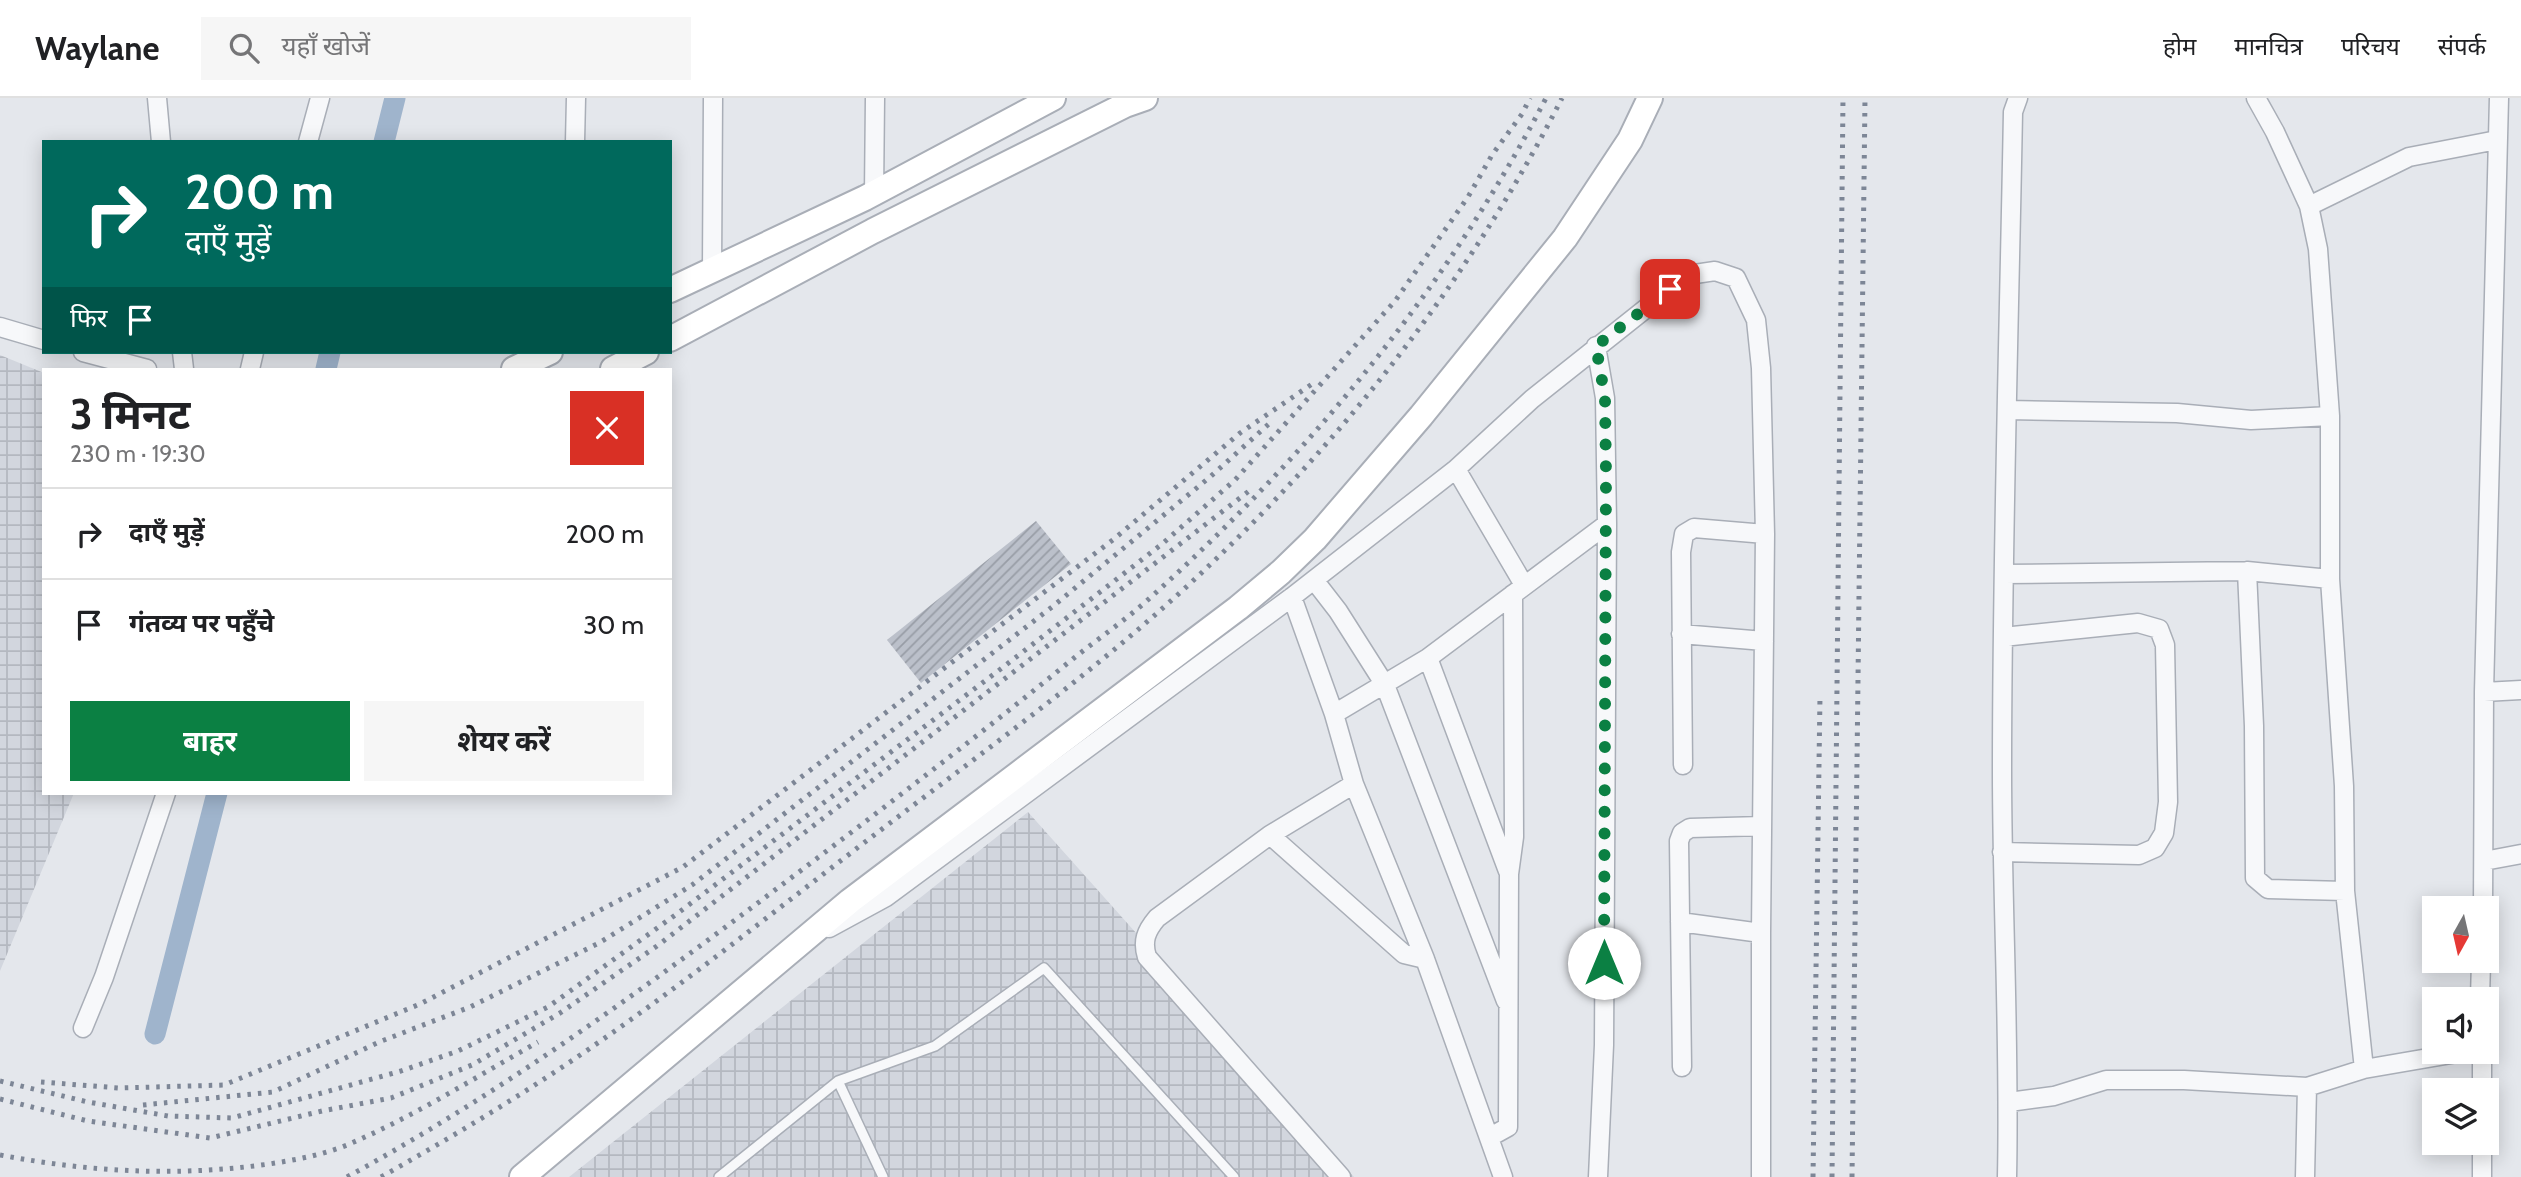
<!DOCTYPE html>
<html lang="hi">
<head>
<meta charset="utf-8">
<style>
	body { margin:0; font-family:Cabin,"Noto Sans Devanagari",sans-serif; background:#f6f6f6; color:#202124; height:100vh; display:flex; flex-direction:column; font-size:26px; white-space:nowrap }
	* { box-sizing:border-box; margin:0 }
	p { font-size:23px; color:#757577 }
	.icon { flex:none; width:38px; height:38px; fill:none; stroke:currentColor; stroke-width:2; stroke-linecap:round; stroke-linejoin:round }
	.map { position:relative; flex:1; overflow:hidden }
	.side { position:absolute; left:42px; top:270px; width:630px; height:427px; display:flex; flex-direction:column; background:#fff; border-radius:0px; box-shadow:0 4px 18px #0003 }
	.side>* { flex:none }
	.banner { position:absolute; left:42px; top:42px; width:630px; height:214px; border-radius:0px; box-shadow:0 4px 18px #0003; background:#00695c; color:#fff; overflow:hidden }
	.needle { width:46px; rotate:188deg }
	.tools { position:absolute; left:2422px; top:798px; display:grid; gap:14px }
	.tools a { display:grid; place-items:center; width:77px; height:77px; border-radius:0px; background:#fff; box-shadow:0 4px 18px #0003; font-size:35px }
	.pin { position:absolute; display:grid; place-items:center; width:60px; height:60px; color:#fff; margin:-30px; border-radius:14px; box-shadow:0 4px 10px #0006 }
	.me { position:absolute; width:77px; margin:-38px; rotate:0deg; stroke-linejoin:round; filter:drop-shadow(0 0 5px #0008) }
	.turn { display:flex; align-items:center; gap:24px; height:147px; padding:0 28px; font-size:32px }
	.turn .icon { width:91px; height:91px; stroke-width:2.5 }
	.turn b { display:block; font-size:49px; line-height:60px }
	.then { display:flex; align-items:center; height:66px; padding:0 28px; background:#0003; gap:14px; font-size:26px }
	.round { display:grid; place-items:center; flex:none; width:74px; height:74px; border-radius:0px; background:#f6f6f6 }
	.head { display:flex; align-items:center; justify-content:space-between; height:119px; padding:0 28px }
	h1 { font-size:42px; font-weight:700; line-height:52px }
	.cta { display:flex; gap:14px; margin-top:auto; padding:14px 28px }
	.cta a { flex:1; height:80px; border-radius:0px; background:#0b8043; color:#fff; font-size:28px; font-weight:700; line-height:80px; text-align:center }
	.cta a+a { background:#f6f6f6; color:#202124 }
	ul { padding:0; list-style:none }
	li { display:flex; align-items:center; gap:21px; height:91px; padding:0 28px; border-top:2px solid #e0e0e0 }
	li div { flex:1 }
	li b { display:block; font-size:26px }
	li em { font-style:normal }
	header { display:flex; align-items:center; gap:42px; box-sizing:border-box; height:98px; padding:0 35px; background:#fff; border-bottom:2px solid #e0e0e0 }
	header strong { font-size:33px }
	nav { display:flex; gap:38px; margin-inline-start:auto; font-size:24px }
	.search { width:490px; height:63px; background:#f6f6f6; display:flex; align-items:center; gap:18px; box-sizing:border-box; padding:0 24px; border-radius:0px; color:#757577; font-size:26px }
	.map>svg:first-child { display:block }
</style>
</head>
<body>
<header>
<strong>Waylane</strong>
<div class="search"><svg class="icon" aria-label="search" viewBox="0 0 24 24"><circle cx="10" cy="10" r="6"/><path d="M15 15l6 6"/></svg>यहाँ खोजें</div>
<nav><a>होम</a><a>मानचित्र</a><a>परिचय</a><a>संपर्क</a></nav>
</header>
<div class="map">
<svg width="2521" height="1079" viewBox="0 0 2521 1079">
	<defs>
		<pattern id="industrial-grid" width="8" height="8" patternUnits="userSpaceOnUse" patternTransform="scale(1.75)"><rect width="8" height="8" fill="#d2d6de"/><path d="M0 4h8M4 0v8" fill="none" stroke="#b4b8c0"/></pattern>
		<pattern id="building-hatch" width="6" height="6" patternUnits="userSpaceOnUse" patternTransform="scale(1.75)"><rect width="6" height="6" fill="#bbc0ca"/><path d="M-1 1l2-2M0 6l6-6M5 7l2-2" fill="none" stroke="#989da6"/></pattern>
	</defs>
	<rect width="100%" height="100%" fill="#e4e7ec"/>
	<path fill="url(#industrial-grid)" d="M0,257L44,275V695H74L0,873Z
		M1028,714L1354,1079H569Z"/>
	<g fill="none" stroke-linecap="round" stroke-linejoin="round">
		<path stroke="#9fb4cc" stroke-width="21" d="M384,44L395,0
			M326,271L330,254
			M155,936L217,695"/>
	</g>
	<path fill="url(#building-hatch)" d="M1036,423L1071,466L921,585L887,542Z"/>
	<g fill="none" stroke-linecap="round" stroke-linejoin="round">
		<defs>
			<path id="lane" d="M838,983L883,1079
				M719,1079L838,983L935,948L1044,870L1234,1079"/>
			<path id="street" d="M157,0L161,44
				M2256,0L2275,34L2309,108L2318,151L2330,318V481L2344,688L2345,793L2364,971
				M308,44L320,0
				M575,44L576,0
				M874,96L875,0
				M2309,108L2409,59L2497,42
				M712,171L713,0
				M0,229L44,242
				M1596,248L1605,300L1607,426L1604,947L1598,1079
				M83,254L147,271
				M182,254L184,271
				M250,271L254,254
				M2007,312L2177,315L2251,322L2330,318
				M1456,371L1524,487
				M2247,473L2254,628L2255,780L2268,791L2345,793
				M2004,476L2247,473L2330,481
				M1314,482L1338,513L1385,587L1506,903
				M1292,499L1334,616L1354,686L1425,861L1503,1079
				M1681,536L1764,543
				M1428,560L1508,773
				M2484,594L2521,592
				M1334,616L1428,560L1607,426
				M1683,667L1681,454L1684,436L1694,430L1765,436
				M1270,737L1404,856L1425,861
				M2002,754L2139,757L2155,750L2164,735L2168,704L2165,547L2159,531L2138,525L2003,539
				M2484,763L2521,756
				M2483,810L2484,594L2499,0
				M1680,824L1761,835
				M829,830L886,799L1292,499L1456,371L1532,301L1688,177L1715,173L1736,180L1756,222L1761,270L1765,436L1761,835V1079
				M2480,901L2481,863
				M83,930L104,879L166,695
				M2479,954L2482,962V992
				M1682,969L1679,743L1682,735L1690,730L1762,728
				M2009,1004L2054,998L2106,982H2184L2307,989L2364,971L2463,954
				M1490,1039L1508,1029L1509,776L1514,739L1513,496
				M2482,1045V1079
				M1341,1079L1147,859C1142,843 1146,833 1157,820L1270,737L1354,686
				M2007,1079C2010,943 2002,808 2002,672C2002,453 2009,233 2013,14L2018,0
				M2305,1079L2307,989"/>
			<path id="secondary" d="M670,192L865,100L1053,0
				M670,241L873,133L1125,7L1145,0
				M514,271L550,254
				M613,271L646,254
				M522,1079L850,803L1238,510L1281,474L1315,441L1421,318L1565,140L1630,42L1650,0"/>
		</defs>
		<use href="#lane" stroke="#a9aeb7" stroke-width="12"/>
		<use href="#street" stroke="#a9aeb7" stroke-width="21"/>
		<use href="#secondary" stroke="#a9aeb7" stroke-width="28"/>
		<use href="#lane" stroke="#f7f8fa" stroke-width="9"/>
		<use href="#street" stroke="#f7f8fa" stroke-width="18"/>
		<use href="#secondary" stroke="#fff" stroke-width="24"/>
		<path stroke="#7d8696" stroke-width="5" stroke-dasharray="3.5 7" stroke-linecap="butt" d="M0,983L88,1004L168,1018L232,1020L401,973L458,953L548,909L678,815L1002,570L1162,446L1235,382L1395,203L1468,99L1492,57L1522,16L1530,0
			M41,984L119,990L224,987L420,906L683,769L1114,441L1240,335L1315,284
			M0,1001L88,1023L210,1040L322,1013L391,1000L472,967L560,915L657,848L1249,393
			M143,1007L273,994L379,944L470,909L599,845L692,787L1052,509L1210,379L1271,324
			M0,1057C91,1074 177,1079 269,1066C295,1062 322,1057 347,1047C413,1019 476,979 538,944
			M347,1079C519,985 672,870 828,752C911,689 993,626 1074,560C1099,540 1127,521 1151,499C1309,357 1448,189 1546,0
			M381,1079C452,1039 522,997 589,951C685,885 776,812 869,741C985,652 1112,562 1217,460C1354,329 1476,170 1562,0
			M1813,1079L1820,598
			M1832,1079L1843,0
			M1852,1079L1865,0"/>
	</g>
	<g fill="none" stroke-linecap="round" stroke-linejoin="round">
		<path stroke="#0b8043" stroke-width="12" stroke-dasharray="0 21.6" d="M1604,865L1606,376L1605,300L1596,248L1670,191"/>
	</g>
</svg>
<div class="tools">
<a><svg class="needle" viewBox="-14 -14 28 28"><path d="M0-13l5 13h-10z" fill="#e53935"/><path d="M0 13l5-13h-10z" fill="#757577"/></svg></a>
<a><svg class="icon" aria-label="sound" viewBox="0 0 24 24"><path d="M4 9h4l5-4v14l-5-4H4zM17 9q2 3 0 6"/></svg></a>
<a><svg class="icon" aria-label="layers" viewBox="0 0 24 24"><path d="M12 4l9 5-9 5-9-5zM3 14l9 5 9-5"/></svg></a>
</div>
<div class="pin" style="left:1670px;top:191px;background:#d93025"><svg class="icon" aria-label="arrive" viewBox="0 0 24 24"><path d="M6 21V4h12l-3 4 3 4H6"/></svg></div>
<svg class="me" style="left:1604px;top:865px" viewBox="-20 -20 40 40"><circle r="19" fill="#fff"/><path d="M0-13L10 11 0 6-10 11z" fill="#0b8043"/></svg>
<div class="banner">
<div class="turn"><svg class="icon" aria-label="right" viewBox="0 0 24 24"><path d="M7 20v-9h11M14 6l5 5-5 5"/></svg><div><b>200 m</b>दाएँ मुड़ें</div></div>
<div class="then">फिर<svg class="icon" aria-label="arrive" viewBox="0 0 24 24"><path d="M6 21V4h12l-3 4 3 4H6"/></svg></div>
</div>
<section class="side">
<div class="head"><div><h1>3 मिनट</h1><p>230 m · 19:30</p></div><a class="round" style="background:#d93025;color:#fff"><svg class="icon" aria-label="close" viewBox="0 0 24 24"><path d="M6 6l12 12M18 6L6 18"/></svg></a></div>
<ul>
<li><svg class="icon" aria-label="right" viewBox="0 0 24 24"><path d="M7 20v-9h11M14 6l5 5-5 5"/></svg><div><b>दाएँ मुड़ें</b></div><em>200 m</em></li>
<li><svg class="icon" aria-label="arrive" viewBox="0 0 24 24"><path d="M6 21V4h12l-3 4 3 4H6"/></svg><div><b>गंतव्य पर पहुँचे</b></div><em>30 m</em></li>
</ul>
<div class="cta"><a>बाहर</a><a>शेयर करें</a></div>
</section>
</div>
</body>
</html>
